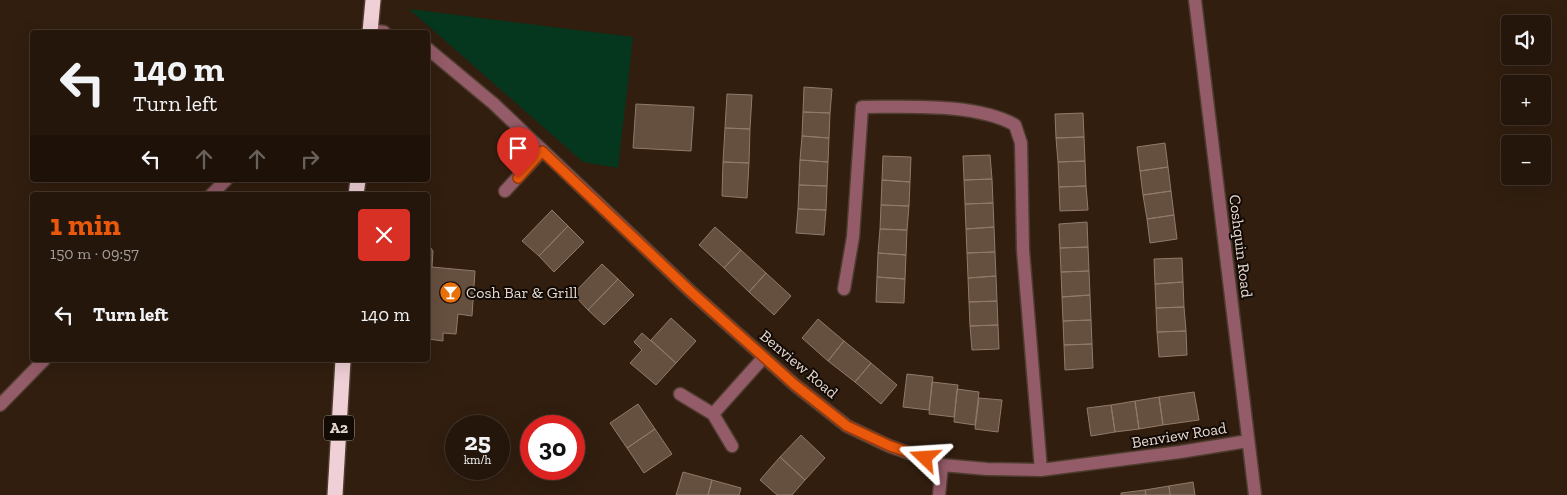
<!DOCTYPE html>
<html lang="en">
<head>
<meta charset="utf-8">
<style>
	body { margin:0; font-family:"Zilla Slab",serif; background:#2d1f14; color:#f1f3f6; height:100vh; display:flex; flex-direction:column; font-size:19px; white-space:nowrap }
	* { box-sizing:border-box; margin:0 }
	p { font-size:16px; color:#a39f9d }
	.icon { flex:none; width:28px; height:28px; fill:none; stroke:currentColor; stroke-width:2; stroke-linecap:round; stroke-linejoin:round }
	.map { position:relative; flex:1; overflow:hidden }
	.details { position:absolute; left:30px; top:192px; width:400px; height:170px; display:flex; flex-direction:column; background:#25160b; border-radius:5px; box-shadow:0 5px 20px #0002,0 0 0 1px #42352c }
	.details>* { flex:none }
	.banner { position:absolute; left:30px; top:30px; width:400px; height:152px; border-radius:5px; box-shadow:0 5px 20px #0002,0 0 0 1px #42352c; background:#25160b; color:#f1f3f6; overflow:hidden }
	.fabs { position:absolute; left:1501px; top:15px; display:grid; gap:10px }
	.fabs a { display:grid; place-items:center; width:50px; height:50px; border-radius:5px; background:#25160b; box-shadow:0 5px 20px #0002,0 0 0 1px #42352c; font-size:25px }
	.speed { position:absolute; left:445px; top:415px; display:flex; gap:10px; font-size:25px; font-weight:700; text-align:center }
	.speed>* { display:grid; place-content:center; width:65px; height:65px; border-radius:50%; background:#25160b; box-shadow:0 5px 20px #0002,0 0 0 1px #42352c; line-height:1 }
	.speed small { font-size:12px; font-weight:400 }
	.speed .limit { border:8px solid #d22; background:#fff; color:#111 }
	.pin { position:absolute; display:grid; place-items:center; width:42px; height:42px; color:#fff; margin:-51px -21px; border-radius:50% 50% 50% 0; rotate:-45deg; box-shadow:0 0 5px #0007 }
	.pin .icon { rotate:45deg }
	.me { position:absolute; width:55px; margin:-28px; rotate:290deg; stroke-linejoin:round; filter:drop-shadow(0 0 4px #0008) }
	.turn { display:flex; align-items:center; gap:18px; height:105px; padding:0 20px; font-size:22px }
	.turn .icon { width:65px; height:65px; stroke-width:2.5 }
	.turn b { display:block; font-size:35px; line-height:42px }
	.lanes { display:flex; align-items:center; height:48px; padding:0 20px; background:#0003; justify-content:center; gap:25px; direction:ltr }
	.lanes .off { opacity:.35 }
	.round { display:grid; place-items:center; flex:none; width:52px; height:52px; border-radius:5px; background:#2d1f14 }
	.head { display:flex; align-items:center; justify-content:space-between; height:85px; padding:0 20px }
	h1 { font-size:30px; font-weight:800; line-height:38px; color:#ea580c }
	ul { padding:0; list-style:none }
	li { display:flex; align-items:center; gap:15px; height:75px; padding:0 20px }
	li div { flex:1 }
	li b { display:block; font-size:19px }
	li em { font-style:normal }
	.map>svg:first-child { display:block }
</style>
</head>
<body>
<div class="map">
<svg width="1567" height="495" viewBox="0 0 1567 495">
	<rect width="100%" height="100%" fill="#311e0f"/>
	<path fill="#05371f" d="M409,9L633,37L618,168L583,162Z"/>
	<path fill="#654f3f" stroke="#917a68" d="M804,87L832,89L830,113L803,112Z
		M727,94L752,95L750,129L725,128Z
		M636,104L694,107L691,151L633,148Z
		M803,112L830,113L829,138L802,136Z
		M1083,113L1084,137L1056,138L1055,114Z
		M725,128L750,129L749,163L723,162Z
		M802,136L829,138L828,162L800,160Z
		M1084,137L1085,161L1058,162L1056,138Z
		M1165,143L1168,167L1140,171L1137,147Z
		M990,155L992,179L964,180L963,156Z
		M883,156L911,157L910,182L882,180Z
		M800,160L828,162L827,186L799,185Z
		M1085,161L1086,186L1059,187L1058,162Z
		M723,162L749,163L747,198L722,196Z
		M1168,167L1171,191L1143,195L1140,171Z
		M992,179L993,203L965,204L964,180Z
		M882,180L910,182L909,206L881,205Z
		M799,185L827,186L826,210L798,209Z
		M1086,186L1088,210L1060,211L1059,187Z
		M1171,191L1174,215L1147,219L1143,195Z
		M993,203L994,227L966,229L965,204Z
		M881,205L909,206L907,230L880,229Z
		M798,209L826,210L824,235L796,233Z
		M552,210L568,226L539,256L522,241Z
		M1174,215L1177,239L1150,243L1147,219Z
		M1087,222L1088,247L1060,248L1059,224Z
		M568,226L584,242L554,272L539,256Z
		M715,227L741,250L724,268L699,245Z
		M994,227L995,252L967,253L966,229Z
		M880,229L907,230L906,255L878,253Z
		M428,244L433,251L432,267L475,271L472,316L458,314L456,334L443,333V341L428,339Z
		M1088,247L1089,271L1061,272L1060,248Z
		M741,250L766,273L749,292L724,268Z
		M995,252L996,276L968,278L967,253Z
		M878,253L906,255L905,279L877,277Z
		M1182,258L1183,282L1155,284L1154,259Z
		M602,264L618,279L588,310L573,294Z
		M1089,271L1090,295L1062,297L1061,272Z
		M766,273L791,296L774,315L749,292Z
		M996,276L997,301L969,302L968,278Z
		M877,277L905,279L904,303L876,302Z
		M618,279L634,295L604,325L588,310Z
		M1183,282L1184,307L1156,308L1155,284Z
		M1090,295L1091,320L1063,321L1062,297Z
		M997,301L998,325L970,326L969,302Z
		M1184,307L1186,331L1157,332L1156,308Z
		M671,318L696,341L676,363L651,340Z
		M818,319L844,341L828,361L802,338Z
		M1091,320L1092,344L1064,345L1063,321Z
		M998,325L999,349L972,350L970,326Z
		M1186,331L1187,355L1159,357L1157,332Z
		M642,333L676,363L656,385L630,363L642,350L634,342Z
		M844,341L871,363L855,382L828,361Z
		M1092,344L1093,368L1065,370L1064,345Z
		M871,363L897,385L881,404L855,382Z
		M907,374L933,377L929,410L903,407Z
		M932,382L958,385L954,417L929,414Z
		M957,389L979,392L975,425L954,422Z
		M1194,392L1199,420L1163,425L1159,397Z
		M1159,397L1163,425L1139,429L1135,401Z
		M979,398L1002,400L998,432L975,429Z
		M1135,401L1139,429L1115,432L1111,405Z
		M638,404L655,429L627,448L610,423Z
		M1111,405L1115,432L1091,436L1087,408Z
		M655,429L672,454L644,473L627,448Z
		M801,435L825,458L805,480L780,457Z
		M780,457L805,480L792,495H777L760,480Z
		M683,472L712,480L708,495H676Z
		M712,480L741,488L739,495H708Z
		M1193,482L1195,495H1170L1169,486Z
		M1169,486L1170,495H1146L1145,490Z
		M1145,490L1146,495H1121V493Z"/>
	<g fill="none" stroke-linecap="round" stroke-linejoin="round">
		<defs>
			<path id="minor" d="M1195,0L1255,495
				M370,30L384,32
				M428,49L494,104L690,291L795,385L847,426L889,446L942,465L987,469L1041,470L1180,452L1248,441
				M505,191L542,151
				M211,195L226,180
				M844,289L853,237L862,107C907,107 976,103 1015,125L1021,143L1023,250L1041,470
				M680,394L713,414L732,446
				M0,405L44,360
				M713,414L764,357
				M939,495L942,465"/>
			<path id="highway" d="M370,32L373,0
				M356,195L358,180
				M335,495L343,360"/>
		</defs>
		<use href="#minor" stroke="#4e3c2e" stroke-width="15"/>
		<use href="#highway" stroke="#4e3c2e" stroke-width="18"/>
		<use href="#minor" stroke="#945b68" stroke-width="12"/>
		<use href="#highway" stroke="#efd0d6" stroke-width="15"/>
	</g>
	<g fill="none" stroke-linecap="round" stroke-linejoin="round">
		<defs>
			<path id="route" d="M518,178L542,151L690,291L795,385L847,426L890,446L925,458"/>
		</defs>
		<use href="#route" stroke="#983908" stroke-width="12"/>
		<use href="#route" stroke="#ea580c" stroke-width="9"/>
	</g>
	<defs>
		<symbol id="bar-disc" viewBox="-11 -11 22 22"><circle r="9.5" fill="#e8710a" stroke="#120a05"/><path d="M-6-5H6L.8 .8V4.5H3.5V6h-7V4.5H-.8V.8Z" fill="#fff"/></symbol>
	</defs>
	<g fill-rule="evenodd">
		<use href="#bar-disc" x="438" y="280" width="25" height="25"/>
	</g>
	<g text-anchor="middle" dominant-baseline="central" stroke-width="4" stroke-linejoin="round" paint-order="stroke">
		<rect fill="#120a05" stroke="#a69a92" stroke-width="1" x="324" y="415.5" width="30" height="25" rx="4"/>
		<g font-size="15" font-weight="bold" fill="#e6d8cf">
			<text x="339" y="428">A2</text>
		</g>
		<g font-size="16" fill="#e6d8cf" stroke="#120a05">
			<text transform="translate(1241 246) rotate(83)">Coshquin Road</text>
			<text transform="translate(799 364) rotate(40)">Benview Road</text>
			<text transform="translate(1179 435) rotate(-9)">Benview Road</text>
		</g>
		<g font-size="16" fill="#e6d8cf" stroke="#120a05" text-anchor="start">
			<text x="466" y="292">Cosh Bar &amp; Grill</text>
		</g>
	</g>
</svg>
<div class="fabs">
<a><svg class="icon" aria-label="sound" viewBox="0 0 24 24"><path d="M4 9h4l5-4v14l-5-4H4zM17 9q2 3 0 6"/></svg></a>
<a>+</a>
<a>−</a>
</div>
<div class="speed"><div>25<small>km/h</small></div><div class="limit">30</div></div>
<div class="pin" style="left:518px;top:178px;background:#d93025"><svg class="icon" aria-label="arrive" viewBox="0 0 24 24"><path d="M6 21V4h12l-3 4 3 4H6"/></svg></div>
<svg class="me" style="left:925px;top:458px" viewBox="-20 -20 40 40"><path d="M0-17L14 15 0 8-14 15z" fill="#ea580c" stroke="#fff" stroke-width="4"/></svg>
<div class="banner">
<div class="turn"><svg class="icon" aria-label="left" viewBox="0 0 24 24"><path d="M17 20v-9H6M10 6l-5 5 5 5"/></svg><div><b>140 m</b>Turn left</div></div>
<div class="lanes"><svg class="icon" aria-label="left" viewBox="0 0 24 24"><path d="M17 20v-9H6M10 6l-5 5 5 5"/></svg><svg class="icon off" aria-label="ahead" viewBox="0 0 24 24"><path d="M12 20V5M6 11l6-6 6 6"/></svg><svg class="icon off" aria-label="ahead" viewBox="0 0 24 24"><path d="M12 20V5M6 11l6-6 6 6"/></svg><svg class="icon off" aria-label="right" viewBox="0 0 24 24"><path d="M7 20v-9h11M14 6l5 5-5 5"/></svg></div>
</div>
<section class="details">
<div class="head"><div><h1>1 min</h1><p>150 m · 09:57</p></div><a class="round" style="background:#d93025;color:#fff"><svg class="icon" aria-label="close" viewBox="0 0 24 24"><path d="M6 6l12 12M18 6L6 18"/></svg></a></div>
<ul>
<li><svg class="icon" aria-label="left" viewBox="0 0 24 24"><path d="M17 20v-9H6M10 6l-5 5 5 5"/></svg><div><b>Turn left</b></div><em>140 m</em></li>
</ul>
</section>
</div>
</body>
</html>
